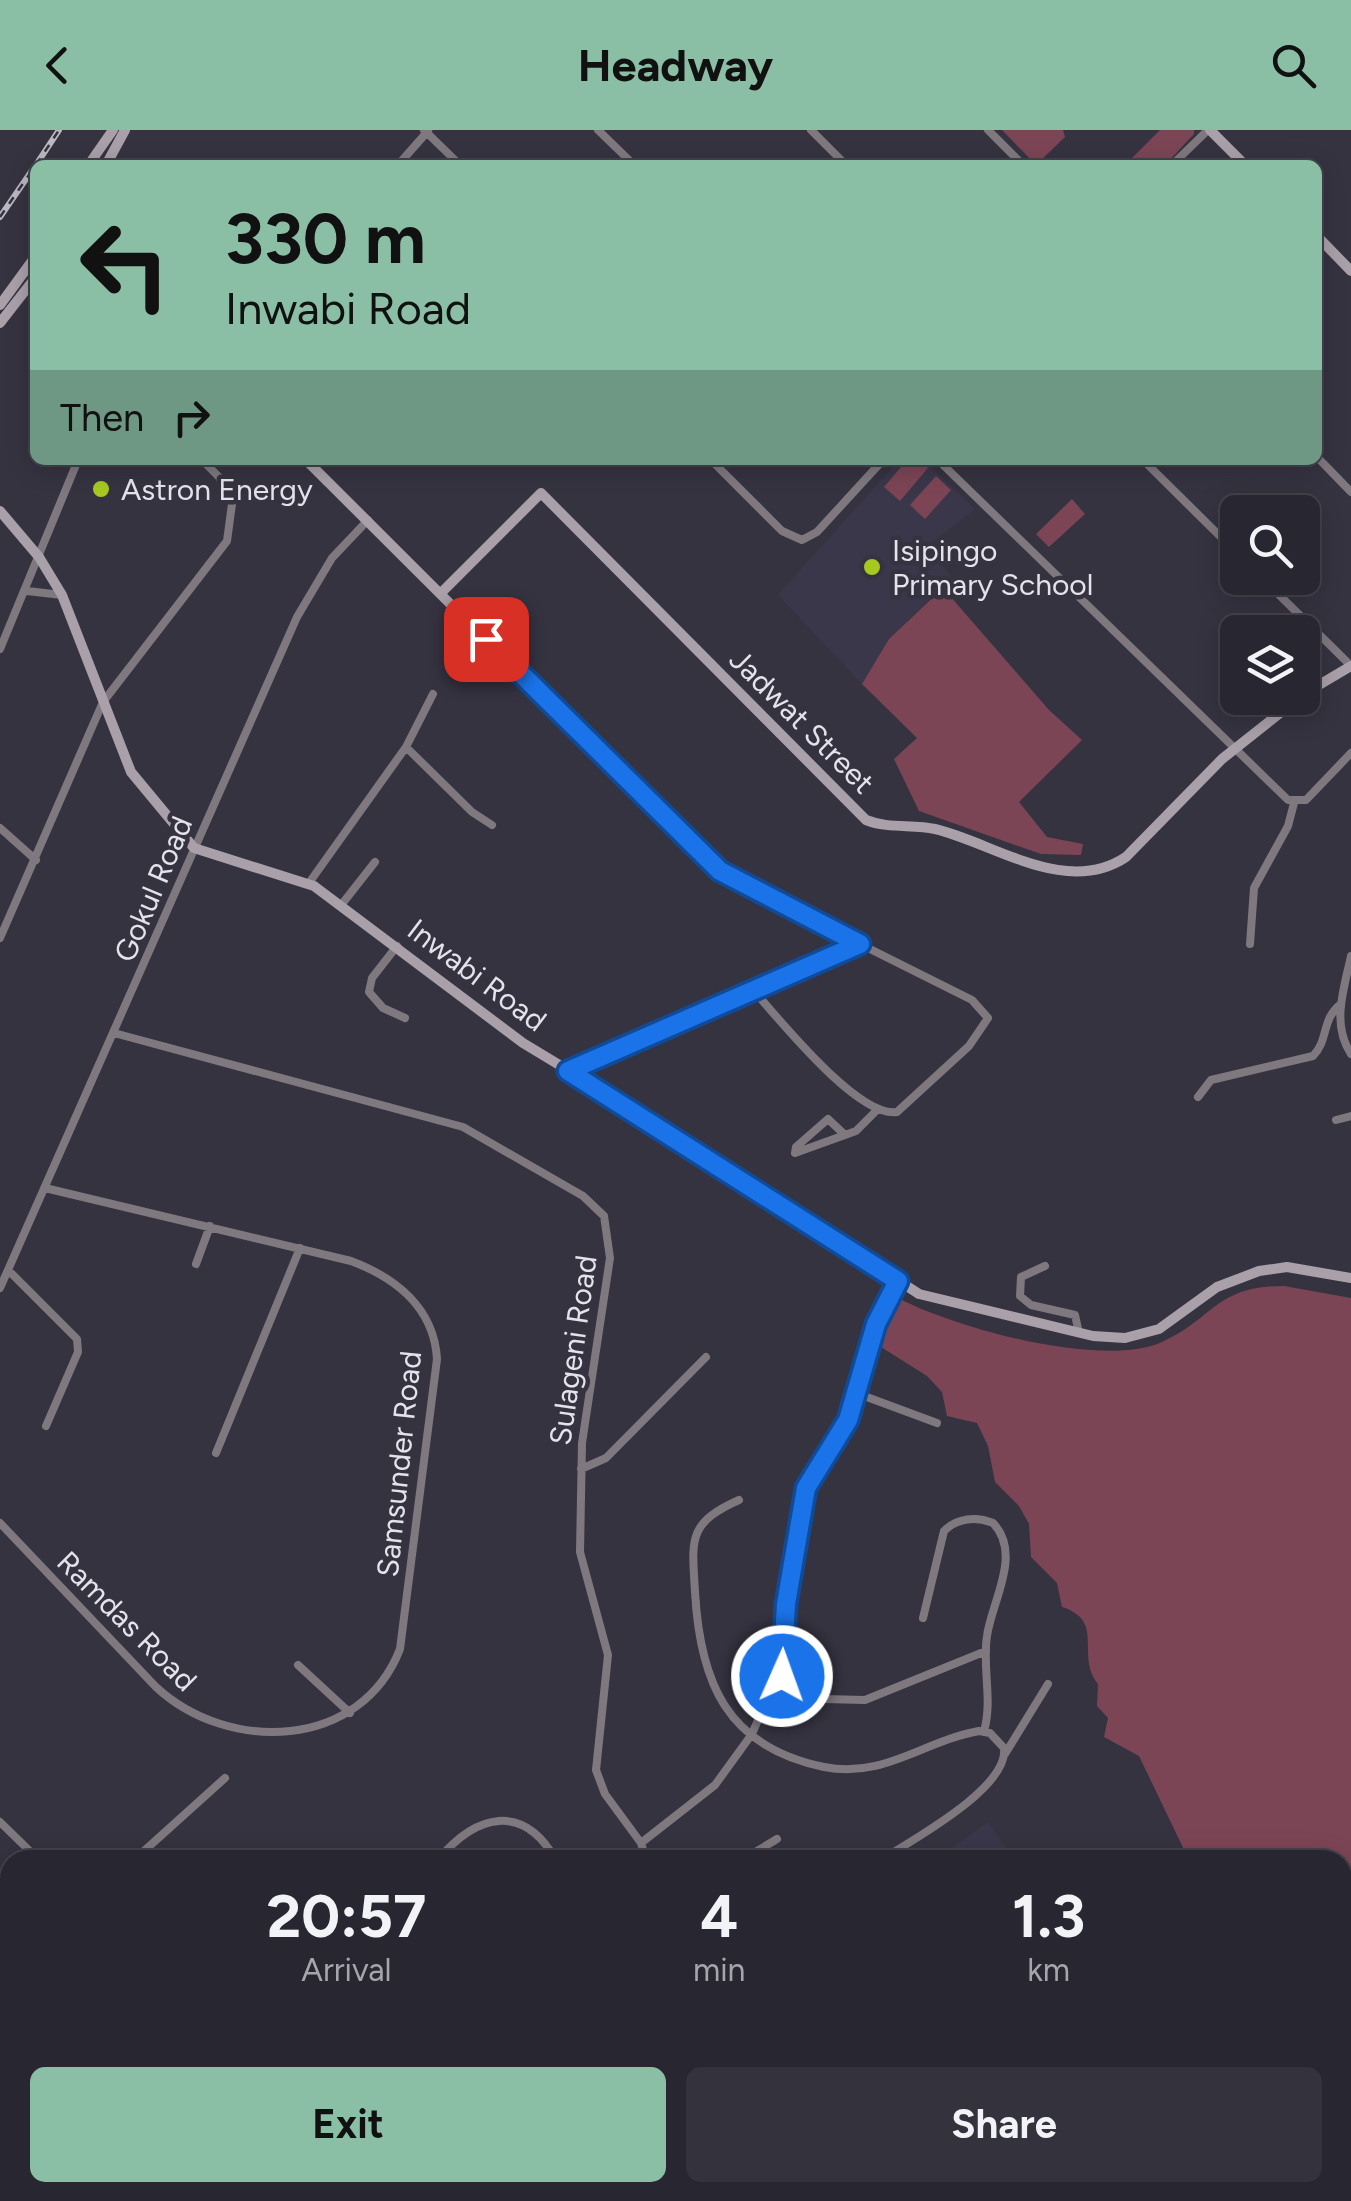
<!DOCTYPE html>
<html lang="en">
<head>
<meta charset="utf-8">
<style>
	body { margin:0; font-family:Figtree,sans-serif; background:#34323c; color:#f1f3f6; height:100vh; display:flex; flex-direction:column; font-size:38px; white-space:nowrap }
	* { box-sizing:border-box; margin:0 }
	p { font-size:32px; color:#a5a5ab }
	.icon { flex:none; width:55px; height:55px; fill:none; stroke:currentColor; stroke-width:2; stroke-linecap:round; stroke-linejoin:round }
	.map { position:relative; flex:1; overflow:hidden }
	.details { position:absolute; left:0px; top:1720px; width:1352px; height:352px; display:flex; flex-direction:column; background:#282630; border-radius:30px 30px 0 0; box-shadow:0 5px 25px #0003,0 0 0 2px #44434c }
	.details>* { flex:none }
	.banner { position:absolute; left:30px; top:30px; width:1292px; height:305px; border-radius:15px; box-shadow:0 5px 25px #0003,0 0 0 2px #44434c; background:#8abfa5; color:#111; overflow:hidden }
	.controls { position:absolute; left:1220px; top:365px; display:grid; gap:20px }
	.controls a { display:grid; place-items:center; width:100px; height:100px; border-radius:15px; background:#282630; box-shadow:0 5px 25px #0003,0 0 0 2px #44434c; font-size:50px }
	.pin { position:absolute; display:grid; place-items:center; width:85px; height:85px; color:#fff; margin:-42px; border-radius:20px; box-shadow:0 5px 15px #0006 }
	.me { position:absolute; width:110px; margin:-55px; rotate:2deg; stroke-linejoin:round; filter:drop-shadow(0 0 8px #0008) }
	.turn { display:flex; align-items:center; gap:35px; height:210px; padding:0 30px; font-size:45px }
	.turn .icon { width:130px; height:130px; stroke-width:2.5 }
	.turn b { display:block; font-size:70px; line-height:85px }
	.then { display:flex; align-items:center; height:95px; padding:0 30px; background:#0003; gap:20px; font-size:38px }
	.eta { display:flex; justify-content:space-evenly; align-items:center; height:170px; text-align:center }
	.eta b { font-size:60px; font-weight:700; line-height:70px }
	.action { display:flex; gap:20px; margin-top:auto; padding:20px 30px }
	.action a { flex:1; height:115px; border-radius:15px; background:#8abfa5; color:#111; font-size:40px; font-weight:700; line-height:115px; text-align:center }
	.action a+a { background:#34323c; color:#f1f3f6 }
	header { display:flex; justify-content:space-between; align-items:center; height:130px; padding:0 30px; background:#8abfa5; color:#111; font-size:45px; font-weight:700 }
	.map>svg:first-child { display:block }
</style>
</head>
<body>
<header><svg class="icon" aria-label="back" viewBox="0 0 24 24"><path d="M15 5l-7 7 7 7"/></svg>Headway<svg class="icon" aria-label="search" viewBox="0 0 24 24"><circle cx="10" cy="10" r="6"/><path d="M15 15l6 6"/></svg></header>
<div class="map">
<svg width="1351" height="2071" viewBox="0 0 1351 2071">
	<rect width="100%" height="100%" fill="#353340"/>
	<path fill="#3b374b" d="M899,330H923L975,379L930,414L929,419L952,448L889,509L862,554L778,465Z
		M988,1692L1014,1730H935Z
		M516,2063H1092L1089,2071H517Z"/>
	<path fill="#7c4556" d="M1002,0H1063L1065,7L1036,35Z
		M1160,0H1194V4L1165,35H1125Z
		M907,330H918L928,338L900,371L884,357Z
		M936,346L951,360L925,389L910,375Z
		M1072,369L1085,384L1049,417L1036,404Z
		M943,458L1049,580L1082,610L1019,672L1047,707L1083,714L1081,725L1041,724L919,681L894,629L917,608L862,554L889,509Z
		M1284,1156L1351,1168V1997L1343,2008L1342,1730H1189L1139,1626L1104,1607L1108,1588L1097,1576L1098,1554C1075,1525 1106,1491 1062,1477L1057,1453L1031,1427L1029,1394L1019,1376L995,1352L988,1316L977,1293L947,1286L942,1262L927,1246L881,1217L891,1173L896,1167C954,1198 1102,1239 1162,1212C1214,1189 1215,1156 1284,1156Z
		M951,2063V2062L1081,2063L1077,2071H949Z"/>
	<g fill="none" stroke-linecap="round" stroke-linejoin="round">
		<path stroke="#7f797f" stroke-width="8" d="M424,0L460,35
			M598,0L634,35
			M811,0L846,35
			M988,0L1023,35
			M398,35L428,1
			M1172,35L1208,0
			M1318,328L1351,362
			M711,330L782,401L802,410L817,402L883,330
			M938,330L1288,670H1306L1351,623
			M1143,330L1238,424
			M1262,448L1351,536
			M27,461L62,465
			M0,519L78,330
			M406,617L472,682L492,695
			M0,698L36,730
			M309,753L406,617L433,564
			M342,774L375,732
			M0,808L103,572L227,411L232,374L219,347L202,330
			M1250,814L1254,758L1288,696L1294,673
			M397,816L372,848L369,862L383,878L405,888
			M1351,826C1344,859 1331,894 1351,924
			M754,861C780,890 858,988 897,982L969,916L988,888L972,870L860,814
			M114,903L463,997L583,1066L604,1086L610,1128L582,1313L580,1422L608,1525L596,1640L605,1664L641,1713L646,1730
			M1198,967L1211,950L1313,926C1329,910 1321,889 1341,874
			M1336,990L1351,986
			M845,1005L828,989L796,1017L795,1023L856,1001L878,979
			M196,1134L210,1096
			M1045,1136L1021,1147L1020,1166L1031,1175L1075,1185L1079,1203
			M8,1140L77,1209L78,1222L46,1296
			M0,1158L297,487L332,428L368,390
			M856,1263L937,1293
			M216,1323L300,1118
			M581,1339L606,1328L706,1227
			M739,1370C687,1393 692,1410 695,1462C700,1551 726,1617 824,1637C884,1649 923,1611 979,1601L990,1603L1004,1618C1009,1658 912,1710 881,1730
			M0,1393L156,1557C228,1624 361,1620 400,1519L437,1229C434,1178 396,1148 351,1131L45,1058
			M923,1488L944,1401C957,1388 976,1386 993,1393C1023,1424 991,1473 987,1506C982,1538 993,1570 984,1601
			M298,1535L350,1583
			M779,1545L806,1358L848,1290L876,1193L899,1151
			M1005,1624L1048,1554
			M0,1692L39,1730
			M641,1713L715,1655L752,1604L777,1546L823,1569L865,1570L986,1521
			M134,1730L225,1648
			M438,1730C476,1684 523,1672 556,1730
			M742,1730L777,1709
			M0,1775L10,1785
			M0,1998L10,2013
			M21,2062L23,2071
			M309,2062L313,2071
			M1132,2062L1134,2071
			M467,2071L468,2062"/>
		<path stroke="#a9a0a9" stroke-width="10" d="M1210,0L1245,35
			M92,30L113,0
			M106,35L125,0
			M1318,107L1351,141
			M0,175L35,127
			M0,193L35,148
			M306,330L708,731L732,750L860,814
			M0,381L39,427L62,465L131,642L194,718L314,756L523,913L675,1005L919,1164L1093,1206L1125,1208L1159,1199L1217,1157L1259,1141L1287,1137L1351,1148
			M441,463L541,363L866,690C888,699 913,694 935,699C994,713 1066,767 1126,727L1222,629L1299,568
			M1302,565L1351,536
			M568,941L860,814"/>
		<defs>
			<path id="rail" d="M36,35L59,0
				M0,87L35,36
				M0,1750L10,1757
				M235,2062L238,2071"/>
		</defs>
		<use href="#rail" stroke="#bab9c2" stroke-width="6"/>
		<use href="#rail" stroke="#353340" stroke-width="2.5" stroke-dasharray="8" stroke-linecap="butt"/>
	</g>
	<g fill="none" stroke-linecap="round" stroke-linejoin="round">
		<defs>
			<path id="route" d="M486,509L720,741L860,814L568,941L898,1151L876,1194L848,1290L806,1358L786,1474L782,1546"/>
		</defs>
		<use href="#route" stroke="#114b97" stroke-width="25"/>
		<use href="#route" stroke="#1a73e8" stroke-width="18"/>
	</g>
	<g fill="#a6c820" stroke="#353340" stroke-width="4">
		<circle cx="101" cy="359" r="10"/>
		<circle cx="872" cy="437" r="10"/>
	</g>
	<g text-anchor="middle" dominant-baseline="central" stroke-width="9" stroke-linejoin="round" paint-order="stroke">
		<g font-size="30" fill="#e4e3eb" stroke="#353340" text-anchor="start">
			<text x="121" y="359">Astron Energy</text>
			<text x="892" y="420">Isipingo<tspan x="892" dy="34">Primary School</tspan></text>
		</g>
		<g font-size="30" fill="#e4e3eb" stroke="#353340">
			<text transform="translate(802 591) rotate(45)">Jadwat Street</text>
			<text transform="translate(153 759) rotate(-67)">Gokul Road</text>
			<text transform="translate(477 845) rotate(37)">Inwabi Road</text>
			<text transform="translate(573 1220) rotate(-82)">Sulageni Road</text>
			<text transform="translate(399 1334) rotate(-84)">Samsunder Road</text>
			<text transform="translate(127 1491) rotate(45)">Ramdas Road</text>
		</g>
	</g>
</svg>
<div class="controls">
<a><svg class="icon" aria-label="search" viewBox="0 0 24 24"><circle cx="10" cy="10" r="6"/><path d="M15 15l6 6"/></svg></a>
<a><svg class="icon" aria-label="layers" viewBox="0 0 24 24"><path d="M12 4l9 5-9 5-9-5zM3 14l9 5 9-5"/></svg></a>
</div>
<div class="pin" style="left:486px;top:509px;background:#d93025"><svg class="icon" aria-label="arrive" viewBox="0 0 24 24"><path d="M6 21V4h12l-3 4 3 4H6"/></svg></div>
<svg class="me" style="left:782px;top:1546px" viewBox="-20 -20 40 40"><circle r="17" fill="#1a73e8" stroke="#fff" stroke-width="3"/><path d="M0-11L8 9 0 5-8 9z" fill="#fff"/></svg>
<div class="banner">
<div class="turn"><svg class="icon" aria-label="left" viewBox="0 0 24 24"><path d="M17 20v-9H6M10 6l-5 5 5 5"/></svg><div><b>330 m</b>Inwabi Road</div></div>
<div class="then">Then<svg class="icon" aria-label="right" viewBox="0 0 24 24"><path d="M7 20v-9h11M14 6l5 5-5 5"/></svg></div>
</div>
<section class="details">
<div class="eta">
<div><b>20:57</b><p>Arrival</p></div>
<div><b>4</b><p>min</p></div>
<div><b>1.3</b><p>km</p></div>
</div>
<div class="action"><a>Exit</a><a>Share</a></div>
</section>
</div>
</body>
</html>
